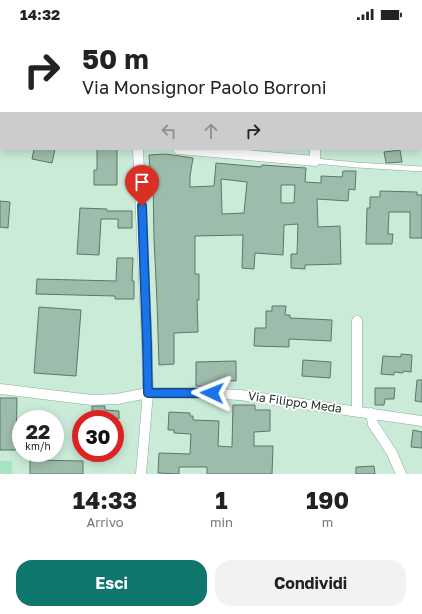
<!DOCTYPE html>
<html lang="it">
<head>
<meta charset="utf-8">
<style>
	body { margin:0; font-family:"Golos Text",sans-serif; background:#f2f2f2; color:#222; height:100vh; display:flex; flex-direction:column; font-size:15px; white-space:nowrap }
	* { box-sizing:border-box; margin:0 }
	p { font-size:13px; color:#767676 }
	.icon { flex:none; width:22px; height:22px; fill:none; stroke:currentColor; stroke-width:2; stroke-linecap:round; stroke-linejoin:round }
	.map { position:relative; height:446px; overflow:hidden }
	.panel { display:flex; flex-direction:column; background:#fff; flex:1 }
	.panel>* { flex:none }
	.banner { position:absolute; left:0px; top:0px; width:422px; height:122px; box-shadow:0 2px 10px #0003; background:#fff; color:#222; overflow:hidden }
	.speed { position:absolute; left:12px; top:382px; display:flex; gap:8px; font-size:20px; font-weight:700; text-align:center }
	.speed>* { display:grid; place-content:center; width:52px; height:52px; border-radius:50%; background:#fff; box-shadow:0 2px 10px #0003; line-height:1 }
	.speed small { font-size:10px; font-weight:400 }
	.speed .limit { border:6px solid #d22; background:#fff; color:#111 }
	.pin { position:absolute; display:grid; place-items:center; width:34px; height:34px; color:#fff; margin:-41px -17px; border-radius:50% 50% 50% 0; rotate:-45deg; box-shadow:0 0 4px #0007 }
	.pin .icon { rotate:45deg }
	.me { position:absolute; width:44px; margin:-22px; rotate:272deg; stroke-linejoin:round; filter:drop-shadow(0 0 3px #0008) }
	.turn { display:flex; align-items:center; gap:14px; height:84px; padding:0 16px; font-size:18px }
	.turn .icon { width:52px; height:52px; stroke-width:2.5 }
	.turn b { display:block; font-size:28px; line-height:34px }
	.lanes { display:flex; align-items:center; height:38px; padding:0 16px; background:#0003; justify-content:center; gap:20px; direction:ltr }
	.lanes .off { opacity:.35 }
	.eta { display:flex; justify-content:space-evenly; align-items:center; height:68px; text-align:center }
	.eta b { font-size:24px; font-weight:700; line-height:28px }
	.primary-button { display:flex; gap:8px; margin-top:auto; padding:8px 16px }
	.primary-button a { flex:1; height:46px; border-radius:16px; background:#0f766e; color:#fff; font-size:16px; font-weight:700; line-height:46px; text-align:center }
	.primary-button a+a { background:#f2f2f2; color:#222 }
	.status { display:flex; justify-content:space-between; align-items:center; height:28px; padding:0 20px; background:#fff; direction:ltr }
	.status svg { height:11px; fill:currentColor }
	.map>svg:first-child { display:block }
</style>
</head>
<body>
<div class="status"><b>14:32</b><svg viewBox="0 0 49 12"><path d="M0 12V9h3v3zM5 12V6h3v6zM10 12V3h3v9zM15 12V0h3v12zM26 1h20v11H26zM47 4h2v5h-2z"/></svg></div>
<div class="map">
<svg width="422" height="446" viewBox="0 0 422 446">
	<rect width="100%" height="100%" fill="#cbebd9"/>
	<path fill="#a6e4c3" d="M0,433H12V446H0Z"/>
	<path fill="#9ebcab" stroke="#5a7768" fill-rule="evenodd" d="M34,121H55L52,135L32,131Z
		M97,121H117V157H94V142H97Z
		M400,122L402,134L386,135L384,124Z
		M166,126L193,130L190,148V159L214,158L216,135L261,139L262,137L306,140L305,154L321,155V148L342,149L343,143H356L355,162L349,161L348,173L317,171L318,199L340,198L341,236L305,237V241L291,240V226H297L298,196L284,197L283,227L255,225L254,241L242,240L243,207L195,208V246H199V272H197L198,304L174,305V336L159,337L157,274L154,210L153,155H151L149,127ZM221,151L247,154L244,185L222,186ZM281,157H295L294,175H281Z
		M380,163L417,164V167H422V210H410V184H389L388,206H393L392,216H366L367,180H370V169H380Z
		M0,173L10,174L8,200L0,199Z
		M80,180L107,181V183H132V200H118V191H101L99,227L77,226Z
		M117,230H133L132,253H134V271H115V268L36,266L37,251L116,253Z
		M272,278H286L285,287H290V290L332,292L331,313L289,311V319L254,318L255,300H266V283H272Z
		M39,279L81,282L76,348L34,345Z
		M401,326L412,327L411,344L403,343V345L394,344V347L381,346L383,328L401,329Z
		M303,332L331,334L330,350L302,348Z
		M236,333V353L221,352V355H215V359L196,358V334Z
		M417,352H422V374L415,373Z
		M375,360H395L394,371H385L384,377H375Z
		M0,370H17L16,422H0Z
		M233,377H255V382H270V403L254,404V418H273L272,446H207V439H179V446L158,445L159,425L190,426L191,406L174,405V402H168L169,384L190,385V388H193V392L219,393L218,418L232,419Z
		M92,378H105V382L119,383V391H96L97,385H92Z
		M413,402L422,404V420L411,419Z
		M30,432L83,433V446H30Z
		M374,438L375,446H356V439Z"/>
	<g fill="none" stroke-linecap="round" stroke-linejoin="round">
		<defs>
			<path id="lane" d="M315,133L357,137L422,141"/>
			<path id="street" d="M150,1L151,0
				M320,1V0
				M0,83H1
				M138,121L147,316L148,365L141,446
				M178,121L315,133V121
				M0,361L92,372L117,371L148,365H198L240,367L422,393
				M357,383V293
				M371,385L373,396L392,425L401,446"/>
		</defs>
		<use href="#lane" stroke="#8cab9a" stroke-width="6"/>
		<use href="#street" stroke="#8cab9a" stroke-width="11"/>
		<use href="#lane" stroke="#fff" stroke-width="5"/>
		<use href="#street" stroke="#fff" stroke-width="10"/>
	</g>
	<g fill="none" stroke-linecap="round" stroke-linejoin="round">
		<defs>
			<path id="route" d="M142,178L147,316L148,365H212"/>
		</defs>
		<use href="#route" stroke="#114b97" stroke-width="10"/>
		<use href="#route" stroke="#1a73e8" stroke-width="7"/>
	</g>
	<g text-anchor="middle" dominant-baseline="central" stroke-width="3.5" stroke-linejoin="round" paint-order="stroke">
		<g font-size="12" fill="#25322b" stroke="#fff">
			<text transform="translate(295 374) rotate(8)">Via Filippo Meda</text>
		</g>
	</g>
</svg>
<div class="speed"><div>22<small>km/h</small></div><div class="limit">30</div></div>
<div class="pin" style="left:142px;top:178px;background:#d93025"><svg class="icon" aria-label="arrive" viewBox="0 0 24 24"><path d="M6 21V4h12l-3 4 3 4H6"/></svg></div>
<svg class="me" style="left:212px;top:365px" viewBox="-20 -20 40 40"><path d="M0-17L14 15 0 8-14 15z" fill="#1a73e8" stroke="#fff" stroke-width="4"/></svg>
<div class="banner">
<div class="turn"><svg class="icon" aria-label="right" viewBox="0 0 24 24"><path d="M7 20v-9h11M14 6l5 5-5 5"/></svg><div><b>50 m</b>Via Monsignor Paolo Borroni</div></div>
<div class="lanes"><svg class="icon off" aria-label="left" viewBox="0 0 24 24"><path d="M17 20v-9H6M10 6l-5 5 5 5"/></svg><svg class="icon off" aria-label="ahead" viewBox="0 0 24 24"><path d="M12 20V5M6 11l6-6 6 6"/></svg><svg class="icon" aria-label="right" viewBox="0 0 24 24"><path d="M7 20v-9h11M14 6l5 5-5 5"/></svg></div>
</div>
</div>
<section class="panel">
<div class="eta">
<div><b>14:33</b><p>Arrivo</p></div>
<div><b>1</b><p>min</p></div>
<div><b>190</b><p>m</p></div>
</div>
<div class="primary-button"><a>Esci</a><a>Condividi</a></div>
</section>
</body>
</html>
